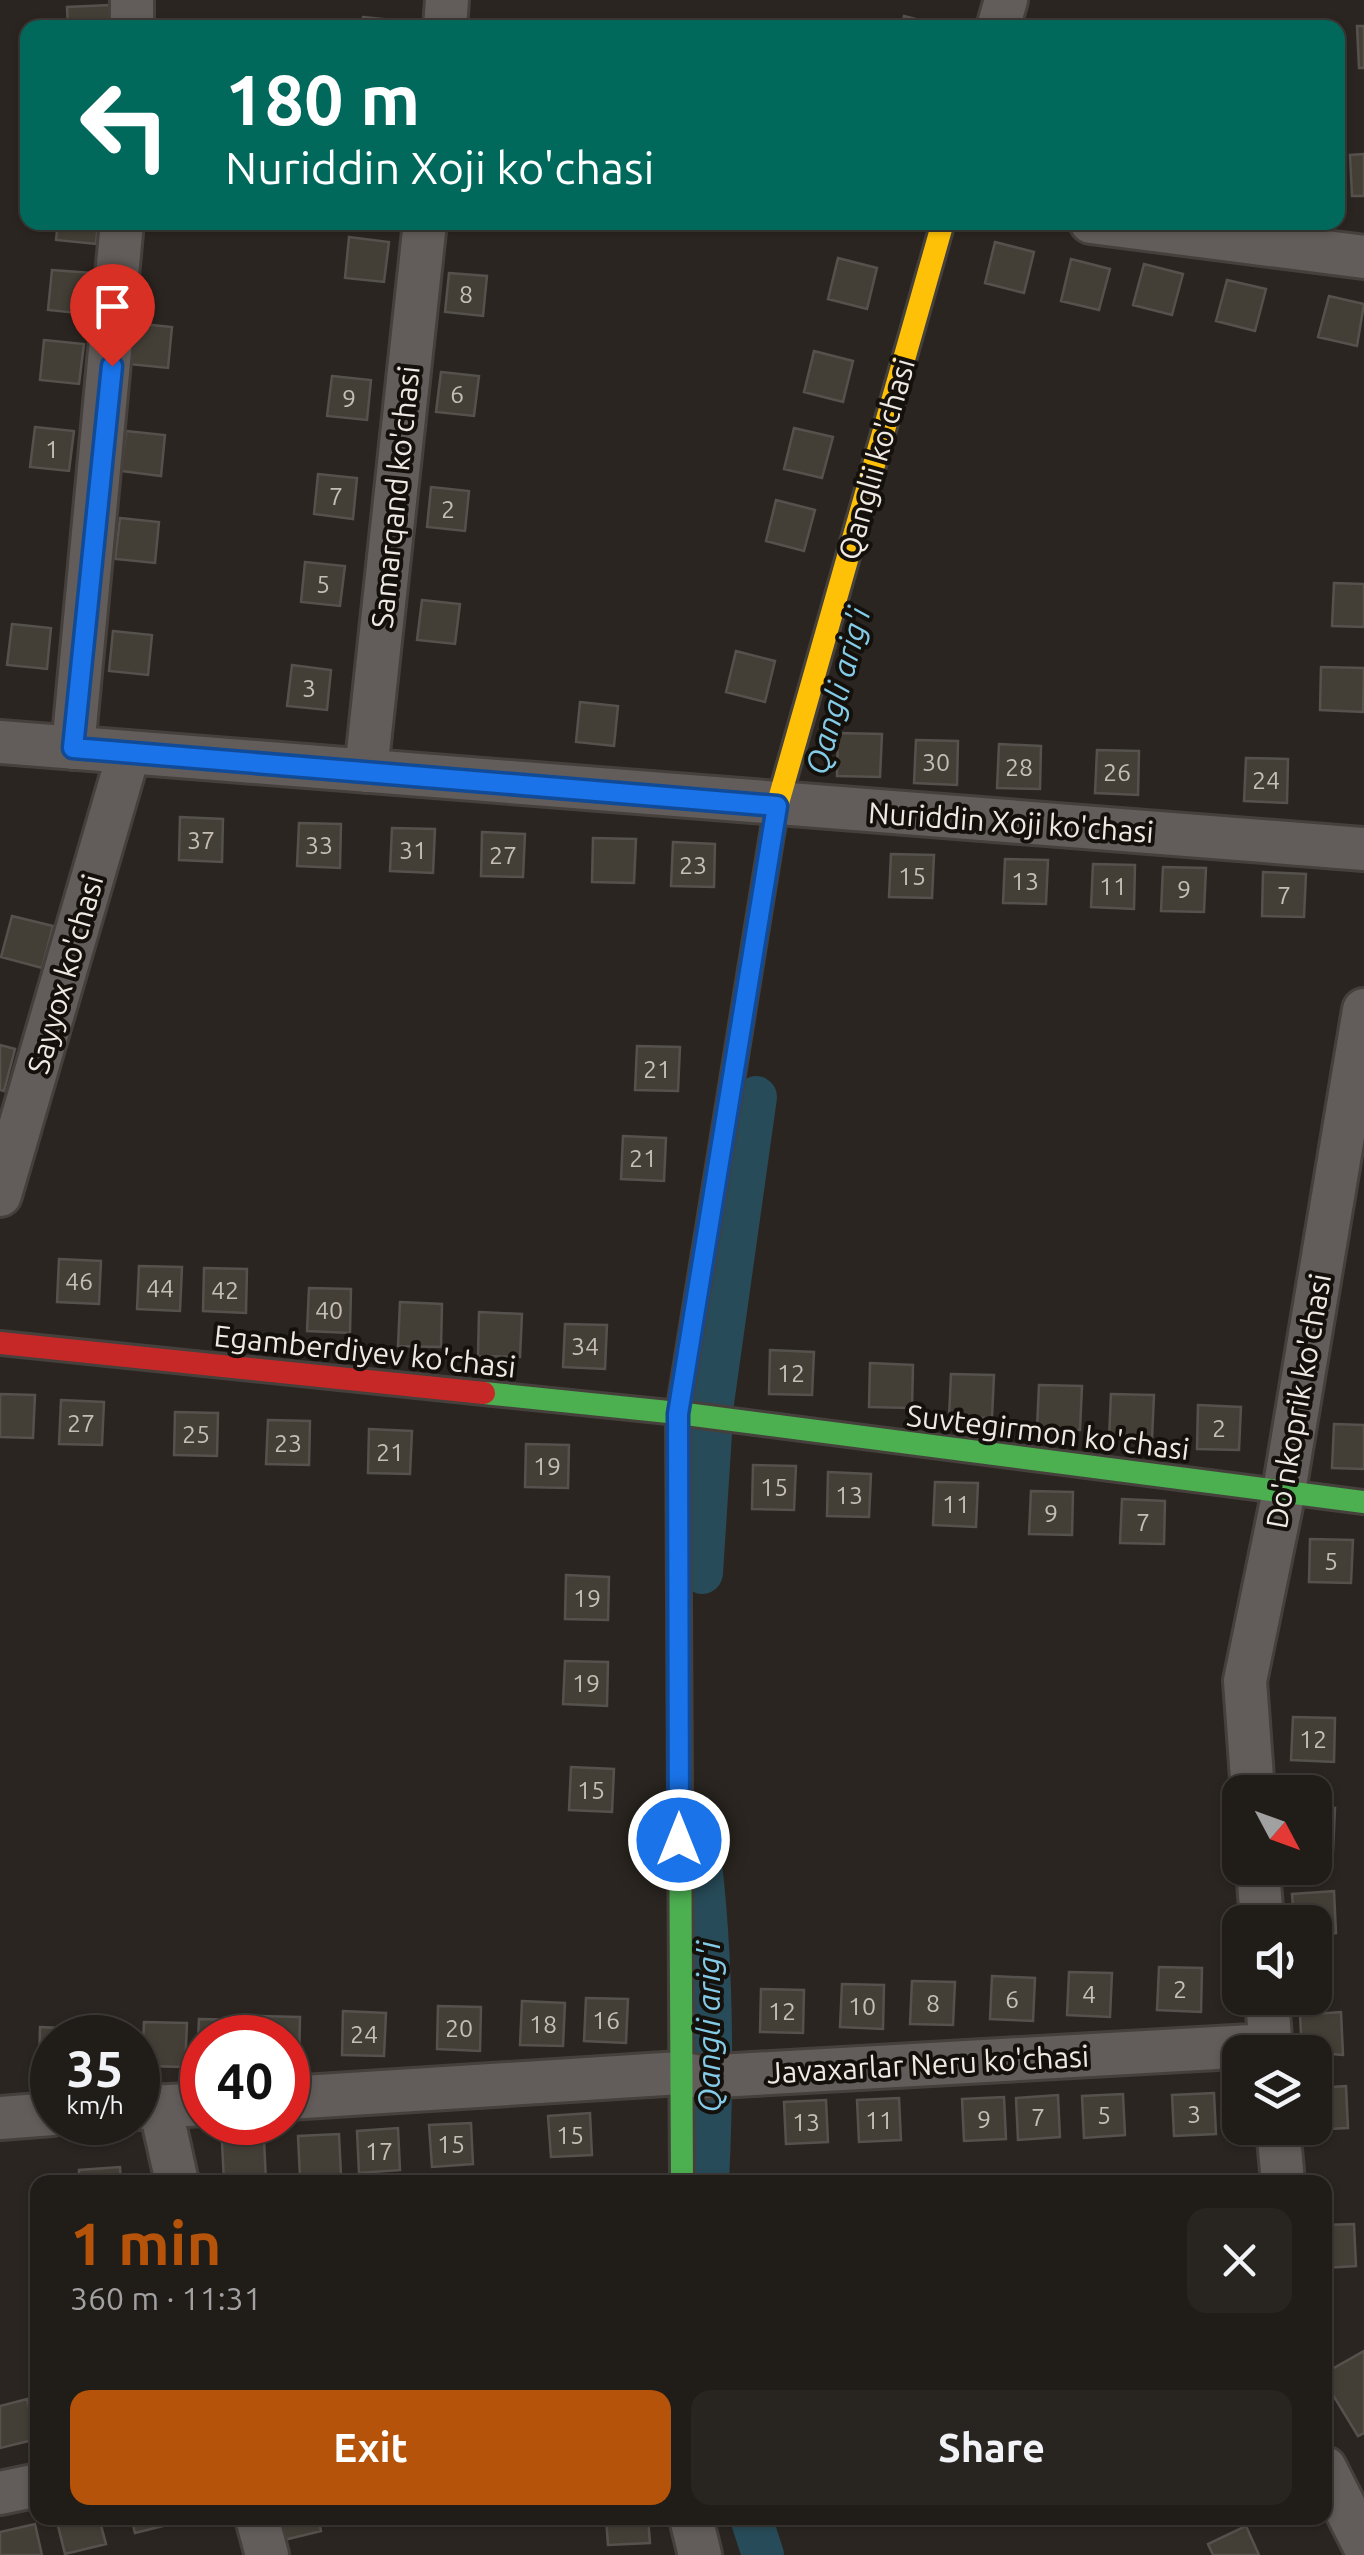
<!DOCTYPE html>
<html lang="en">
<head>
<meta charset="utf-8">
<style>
	body { margin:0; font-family:Ubuntu,sans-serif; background:#282521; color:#f1f3f6; height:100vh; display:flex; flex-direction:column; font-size:38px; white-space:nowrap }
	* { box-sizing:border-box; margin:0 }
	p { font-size:32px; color:#a2a1a2 }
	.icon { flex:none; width:55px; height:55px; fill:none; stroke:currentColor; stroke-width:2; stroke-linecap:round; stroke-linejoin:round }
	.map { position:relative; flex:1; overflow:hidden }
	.sheet { position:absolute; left:30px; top:2175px; width:1302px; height:350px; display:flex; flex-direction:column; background:#201c18; border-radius:20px; box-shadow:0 2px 8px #0004,0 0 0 2px #3d3a37 }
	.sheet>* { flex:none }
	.banner { position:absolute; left:20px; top:20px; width:1325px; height:210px; border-radius:20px; box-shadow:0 2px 8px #0004,0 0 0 2px #3d3a37; background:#00695c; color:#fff; overflow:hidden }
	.needle { width:65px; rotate:131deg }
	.tools { position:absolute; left:1222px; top:1775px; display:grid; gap:20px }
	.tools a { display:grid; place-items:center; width:110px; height:110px; border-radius:20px; background:#201c18; box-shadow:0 2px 8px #0004,0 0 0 2px #3d3a37; font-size:50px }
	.speed { position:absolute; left:30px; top:2015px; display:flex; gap:20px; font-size:50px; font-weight:700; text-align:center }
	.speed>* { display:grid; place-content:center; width:130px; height:130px; border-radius:50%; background:#201c18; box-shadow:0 2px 8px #0004,0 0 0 2px #3d3a37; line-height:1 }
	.speed small { font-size:25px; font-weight:400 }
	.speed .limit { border:15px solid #d22; background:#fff; color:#111 }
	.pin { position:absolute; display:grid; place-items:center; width:85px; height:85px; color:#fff; margin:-102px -42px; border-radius:50% 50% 50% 0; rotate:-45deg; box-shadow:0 0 10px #0007 }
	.pin .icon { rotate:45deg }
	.me { position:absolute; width:110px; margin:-55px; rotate:0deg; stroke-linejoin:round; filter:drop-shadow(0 0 8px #0008) }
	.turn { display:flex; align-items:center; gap:35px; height:210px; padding:0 40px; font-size:45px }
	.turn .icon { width:130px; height:130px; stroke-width:2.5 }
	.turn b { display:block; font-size:70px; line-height:85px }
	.round { display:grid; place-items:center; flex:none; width:105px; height:105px; border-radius:20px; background:#282521 }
	.summary { display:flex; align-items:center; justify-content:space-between; height:170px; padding:0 40px }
	h1 { font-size:60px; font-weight:600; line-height:75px; color:#b45309 }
	.button { display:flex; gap:20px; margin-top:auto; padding:20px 40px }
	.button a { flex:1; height:115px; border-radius:20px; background:#b45309; color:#fff; font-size:40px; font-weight:600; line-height:115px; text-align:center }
	.button a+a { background:#282521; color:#f1f3f6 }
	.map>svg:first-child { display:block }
</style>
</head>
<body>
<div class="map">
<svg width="1364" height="2555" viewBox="0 0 1364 2555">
	<rect width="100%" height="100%" fill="#2a2520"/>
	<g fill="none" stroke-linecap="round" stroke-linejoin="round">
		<path stroke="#274b58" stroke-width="42" d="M702,1573L713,1403L756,1097
			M702,1873C713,1975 713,2079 708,2182
			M751,2518L763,2555"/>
	</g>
	<path fill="#443f36" stroke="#55514d" stroke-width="2.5" d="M109,5L110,28H68L67,7Z
		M904,16L943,26V28H901Z
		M363,17L403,21L402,28H362Z
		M1357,26H1364V68H1359Z
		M1364,154V196H1352L1350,155Z
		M58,222H98L96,244L56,240Z
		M349,237L389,242L384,282L345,278Z
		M995,242L1034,252L1024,293L985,283Z
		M838,258L877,268L867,309L828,299Z
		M1071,259L1110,269L1099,310L1061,301Z
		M1144,264L1183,274L1172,315L1133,305Z
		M52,270L92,273L87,314L48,310Z
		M449,273L487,276L483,316L445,312Z
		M1227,280L1266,289L1255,331L1216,321Z
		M1329,296L1364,304L1357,346L1318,337Z
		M133,323L172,327L168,368L128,364Z
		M44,340L84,344L79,384L40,380Z
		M814,351L853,361L843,402L804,392Z
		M441,372L479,376L474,416L436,412Z
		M332,376L371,380L367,420L327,416Z
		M35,427L74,431L69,471L30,467Z
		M794,428L833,437L822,478L784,469Z
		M126,431L165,435L161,476L121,471Z
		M318,474L357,478L353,519L314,514Z
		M431,487L469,491L465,531L427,527Z
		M776,500L815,510L804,551L766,541Z
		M120,518L159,522L155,563L115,559Z
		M305,562L345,566L340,606L301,602Z
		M1334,583L1364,584V627L1332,626Z
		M422,600L460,604L455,644L417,640Z
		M12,624L51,628L47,669L7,665Z
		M113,631L152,635L148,675L109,671Z
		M736,651L775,661L765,702L726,692Z
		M292,665L331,670L327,710L287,706Z
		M1321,667L1364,668L1363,712L1320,710Z
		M580,702L618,706L614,746L576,742Z
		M838,733L882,734L880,777L837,776Z
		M916,740L958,741L957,785L914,783Z
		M999,744L1041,746L1040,789L997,788Z
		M1097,750L1139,751L1138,795L1095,793Z
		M1246,758L1288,759L1287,803L1244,801Z
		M180,817L223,819L222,862L179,860Z
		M299,823L341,824L340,868L297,866Z
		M392,828L435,829L433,873L390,871Z
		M482,832L525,834L523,877L481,876Z
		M593,838L636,839L634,883L592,882Z
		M673,842L715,844L714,887L671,886Z
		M891,854L934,855L932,898L889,897Z
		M1005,859L1048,860L1046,904L1003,903Z
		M1093,864L1135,865L1134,909L1091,907Z
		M1163,867L1206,868L1204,912L1161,911Z
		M1263,872L1306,874L1304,917L1262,916Z
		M12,916L53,926L42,968L1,957Z
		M0,1045L15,1049L4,1091L0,1090Z
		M637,1046L680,1047L678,1091L635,1090Z
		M623,1136L666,1138L664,1181L621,1179Z
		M59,1259L101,1261L99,1304L57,1302Z
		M139,1266L182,1267L180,1311L137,1309Z
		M204,1268L247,1269L246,1313L203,1311Z
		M309,1288L351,1289L350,1333L307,1331Z
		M400,1302L442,1304L441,1347L398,1346Z
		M479,1312L522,1314L520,1357L478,1356Z
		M565,1324L607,1325L605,1369L563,1367Z
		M770,1350L814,1352L812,1395L769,1394Z
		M870,1363L913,1365L912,1408L869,1407Z
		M951,1374L994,1375L992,1418L949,1417Z
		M1039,1385L1082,1386L1080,1430L1037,1428Z
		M0,1394L35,1395L33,1438L0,1437Z
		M1111,1394L1154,1395L1152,1439L1109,1438Z
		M61,1400L104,1402L102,1445L59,1444Z
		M1198,1405L1241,1407L1239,1450L1197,1449Z
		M175,1412L218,1413L217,1456L174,1455Z
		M268,1420L310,1421L309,1465L266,1464Z
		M1334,1424L1364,1425V1469L1332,1468Z
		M369,1429L412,1431L410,1474L368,1473Z
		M526,1444L569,1445L568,1488L525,1487Z
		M753,1465L796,1466L794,1510L752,1509Z
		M828,1472L871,1474L869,1517L827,1516Z
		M935,1482L978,1483L976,1527L933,1525Z
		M1031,1491L1073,1492L1072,1535L1029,1534Z
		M1122,1499L1165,1501L1164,1544L1120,1543Z
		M1310,1539L1353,1540L1351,1583L1309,1582Z
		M566,1575L609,1577L608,1620L565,1619Z
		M565,1661L608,1662L607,1706L563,1704Z
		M1293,1717L1335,1718L1334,1762L1291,1760Z
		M571,1767L614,1769L612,1812L569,1810Z
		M1315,1807L1335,1808L1333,1851H1315Z
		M1334,1891L1336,1933L1315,1935V1922H1294L1292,1894Z
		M1159,1967L1202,1968L1201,2012L1157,2010Z
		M1069,1972L1112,1973L1110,2017L1067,2015Z
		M992,1976L1035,1978L1033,2021L990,2019Z
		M912,1981L955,1982L953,2025L910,2024Z
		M842,1984L884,1985L883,2029L840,2027Z
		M761,1989L804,1990L803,2033L760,2032Z
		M586,1998L628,1999L626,2043L584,2041Z
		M522,2001L565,2003L563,2046L520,2045Z
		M438,2006L481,2007L480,2051L437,2049Z
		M343,2011L386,2013L384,2056L342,2055Z
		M1341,2012L1343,2055L1302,2052L1300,2015Z
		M258,2016L300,2017L299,2061L288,2060V2038H257Z
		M199,2019L242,2020L241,2038H202V2063H197Z
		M144,2022L187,2023L185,2067L142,2066Z
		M40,2027L83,2029L82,2038H52V2071H39Z
		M1346,2086L1348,2128L1306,2130L1315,2128V2088Z
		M1214,2093L1216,2134L1174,2136L1172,2095Z
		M1123,2094L1125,2135L1084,2138L1082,2096Z
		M1058,2095L1060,2137L1018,2140L1016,2098Z
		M1004,2097L1006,2139L964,2141L962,2099Z
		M899,2098L901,2140L859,2142L857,2100Z
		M826,2100L828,2142L786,2144L784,2102Z
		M590,2113L592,2155L551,2157L548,2116Z
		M471,2123L473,2164L432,2167L429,2125Z
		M398,2128L400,2170L359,2173L357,2131Z
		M339,2134L341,2175L300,2178L298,2136Z
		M264,2140L266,2181L224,2182L222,2142Z
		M120,2167L121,2182H79V2170Z
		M1354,2224L1356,2266L1325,2268V2225Z
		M1364,2351V2433L1358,2436L1325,2382V2373Z
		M27,2399L37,2439L0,2448V2406Z
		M56,2518H99L106,2544L65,2554Z
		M131,2518H174L175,2523L135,2533Z
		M274,2518H318L321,2531L280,2541Z
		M606,2518H648L650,2543L608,2545Z
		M35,2524L42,2555H0V2532Z
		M1246,2526L1259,2555H1213L1208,2544Z"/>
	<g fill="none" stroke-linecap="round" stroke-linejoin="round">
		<defs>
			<path id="street" d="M132,28V0
				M445,28L447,0
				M998,28L1006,0
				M1091,222L1364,257
				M0,742L1364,849
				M73,748L122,222
				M366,771L425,222
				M0,1195L129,752
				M1253,1792L1245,1681L1284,1491L1364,1010
				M1258,1868L1262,1922
				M1267,1998L1271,2052
				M288,2098L680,2073L700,2077L1270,2045
				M160,2106L177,2182
				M138,2108L202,2104
				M0,2118L52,2114
				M1278,2128L1283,2182
				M1325,2468L1364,2545
				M0,2493L38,2485
				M257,2518L267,2555
				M691,2518L700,2555"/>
			<path id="fast" d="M484,1393L678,1413L1364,1502
				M682,2182L678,1413L697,1296"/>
			<path id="slow" d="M776,810L943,222"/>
			<path id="jam" d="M697,1296L776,810
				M0,1343L484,1393"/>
		</defs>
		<use href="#street" stroke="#45403c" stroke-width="48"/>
		<use href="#fast" stroke="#45403c" stroke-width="28"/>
		<use href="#slow" stroke="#45403c" stroke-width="28"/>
		<use href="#jam" stroke="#45403c" stroke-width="28"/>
		<use href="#street" stroke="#625d5a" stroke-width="42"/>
		<use href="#fast" stroke="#4caf50" stroke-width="22"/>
		<use href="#slow" stroke="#ffc107" stroke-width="22"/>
		<use href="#jam" stroke="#c62828" stroke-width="22"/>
	</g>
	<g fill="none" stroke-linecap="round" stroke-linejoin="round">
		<defs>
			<path id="route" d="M112,366L73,748L777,806L678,1414L679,1840"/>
		</defs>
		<use href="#route" stroke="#114b97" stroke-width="25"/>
		<use href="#route" stroke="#1a73e8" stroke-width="18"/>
	</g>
	<g text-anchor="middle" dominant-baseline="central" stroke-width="8" stroke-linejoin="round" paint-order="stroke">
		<g font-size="25" fill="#c4beb7">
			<text x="466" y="294">8</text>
			<text x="457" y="394">6</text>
			<text x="349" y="398">9</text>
			<text x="52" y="449">1</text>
			<text x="336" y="496">7</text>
			<text x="448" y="509">2</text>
			<text x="323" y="584">5</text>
			<text x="309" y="688">3</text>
			<text x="936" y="762">30</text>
			<text x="1019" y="767">28</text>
			<text x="1117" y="772">26</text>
			<text x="1266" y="780">24</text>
			<text x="201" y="840">37</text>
			<text x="319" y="845">33</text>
			<text x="413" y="850">31</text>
			<text x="503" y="855">27</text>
			<text x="693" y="865">23</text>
			<text x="912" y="876">15</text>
			<text x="1025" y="881">13</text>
			<text x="1113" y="886">11</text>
			<text x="1184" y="889">9</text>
			<text x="1284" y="895">7</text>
			<text x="657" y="1069">21</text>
			<text x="643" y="1158">21</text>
			<text x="79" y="1281">46</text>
			<text x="160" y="1288">44</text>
			<text x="225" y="1290">42</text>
			<text x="329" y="1310">40</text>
			<text x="585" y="1346">34</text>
			<text x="791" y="1373">12</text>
			<text x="81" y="1423">27</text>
			<text x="1219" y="1428">2</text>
			<text x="196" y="1434">25</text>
			<text x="288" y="1443">23</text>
			<text x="390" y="1452">21</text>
			<text x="547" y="1466">19</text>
			<text x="774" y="1487">15</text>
			<text x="849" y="1495">13</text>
			<text x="956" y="1504">11</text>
			<text x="1051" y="1513">9</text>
			<text x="1143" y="1522">7</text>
			<text x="1331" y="1561">5</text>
			<text x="587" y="1598">19</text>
			<text x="586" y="1683">19</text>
			<text x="1313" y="1739">12</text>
			<text x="591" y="1790">15</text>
			<text x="1180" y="1989">2</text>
			<text x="1089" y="1994">4</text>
			<text x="1012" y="1999">6</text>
			<text x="933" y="2003">8</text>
			<text x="862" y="2006">10</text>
			<text x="782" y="2011">12</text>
			<text x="606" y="2020">16</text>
			<text x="543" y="2024">18</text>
			<text x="459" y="2028">20</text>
			<text x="364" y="2034">24</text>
			<text x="1194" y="2114">3</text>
			<text x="1104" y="2115">5</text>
			<text x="1038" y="2117">7</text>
			<text x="984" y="2119">9</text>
			<text x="879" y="2120">11</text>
			<text x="806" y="2122">13</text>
			<text x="570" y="2135">15</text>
			<text x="451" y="2144">15</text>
			<text x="379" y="2151">17</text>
		</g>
		<g font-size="30" fill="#eee9e2" stroke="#14100b">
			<text transform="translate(876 459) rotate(-74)">Qanglii ko'chasi</text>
			<text transform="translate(395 497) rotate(-84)">Samarqand ko'chasi</text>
			<text transform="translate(1011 822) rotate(4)">Nuriddin Xoji ko'chasi</text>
			<text transform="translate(65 974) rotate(-74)">Sayyox ko'chasi</text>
			<text transform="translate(365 1351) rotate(6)">Egamberdiyev ko'chasi</text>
			<text transform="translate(1298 1401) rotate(-80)">Do'nkoprik ko'chasi</text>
			<text transform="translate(1048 1432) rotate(7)">Suvtegirmon ko'chasi</text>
			<text transform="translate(928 2064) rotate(-3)">Javaxarlar Neru ko'chasi</text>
		</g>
		<g font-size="32" font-style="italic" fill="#84cbe8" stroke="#14100b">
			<text transform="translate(837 691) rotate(-75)">Qangli arig'i</text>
			<text transform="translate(708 2027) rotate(-90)">Qangli arig'i</text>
		</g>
	</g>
</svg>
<div class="tools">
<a><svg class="needle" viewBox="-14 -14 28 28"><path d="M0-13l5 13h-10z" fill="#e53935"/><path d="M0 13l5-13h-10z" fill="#a2a1a2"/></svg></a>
<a><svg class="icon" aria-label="sound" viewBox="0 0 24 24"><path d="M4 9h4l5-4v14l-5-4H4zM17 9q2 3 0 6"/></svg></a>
<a><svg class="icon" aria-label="layers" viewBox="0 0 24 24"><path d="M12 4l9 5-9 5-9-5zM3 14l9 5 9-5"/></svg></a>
</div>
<div class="speed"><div>35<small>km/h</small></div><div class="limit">40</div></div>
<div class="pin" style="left:112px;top:366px;background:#d93025"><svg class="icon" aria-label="arrive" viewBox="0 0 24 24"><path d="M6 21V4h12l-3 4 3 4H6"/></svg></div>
<svg class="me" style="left:679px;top:1840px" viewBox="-20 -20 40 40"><circle r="17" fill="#1a73e8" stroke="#fff" stroke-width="3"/><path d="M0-11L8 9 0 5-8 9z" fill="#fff"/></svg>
<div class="banner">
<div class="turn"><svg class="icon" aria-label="left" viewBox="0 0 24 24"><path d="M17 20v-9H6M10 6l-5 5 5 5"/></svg><div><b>180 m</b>Nuriddin Xoji ko'chasi</div></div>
</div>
<section class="sheet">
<div class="summary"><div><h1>1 min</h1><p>360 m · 11:31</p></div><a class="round"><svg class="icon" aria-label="close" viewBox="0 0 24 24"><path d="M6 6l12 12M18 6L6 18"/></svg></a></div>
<div class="button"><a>Exit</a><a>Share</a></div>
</section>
</div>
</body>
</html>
